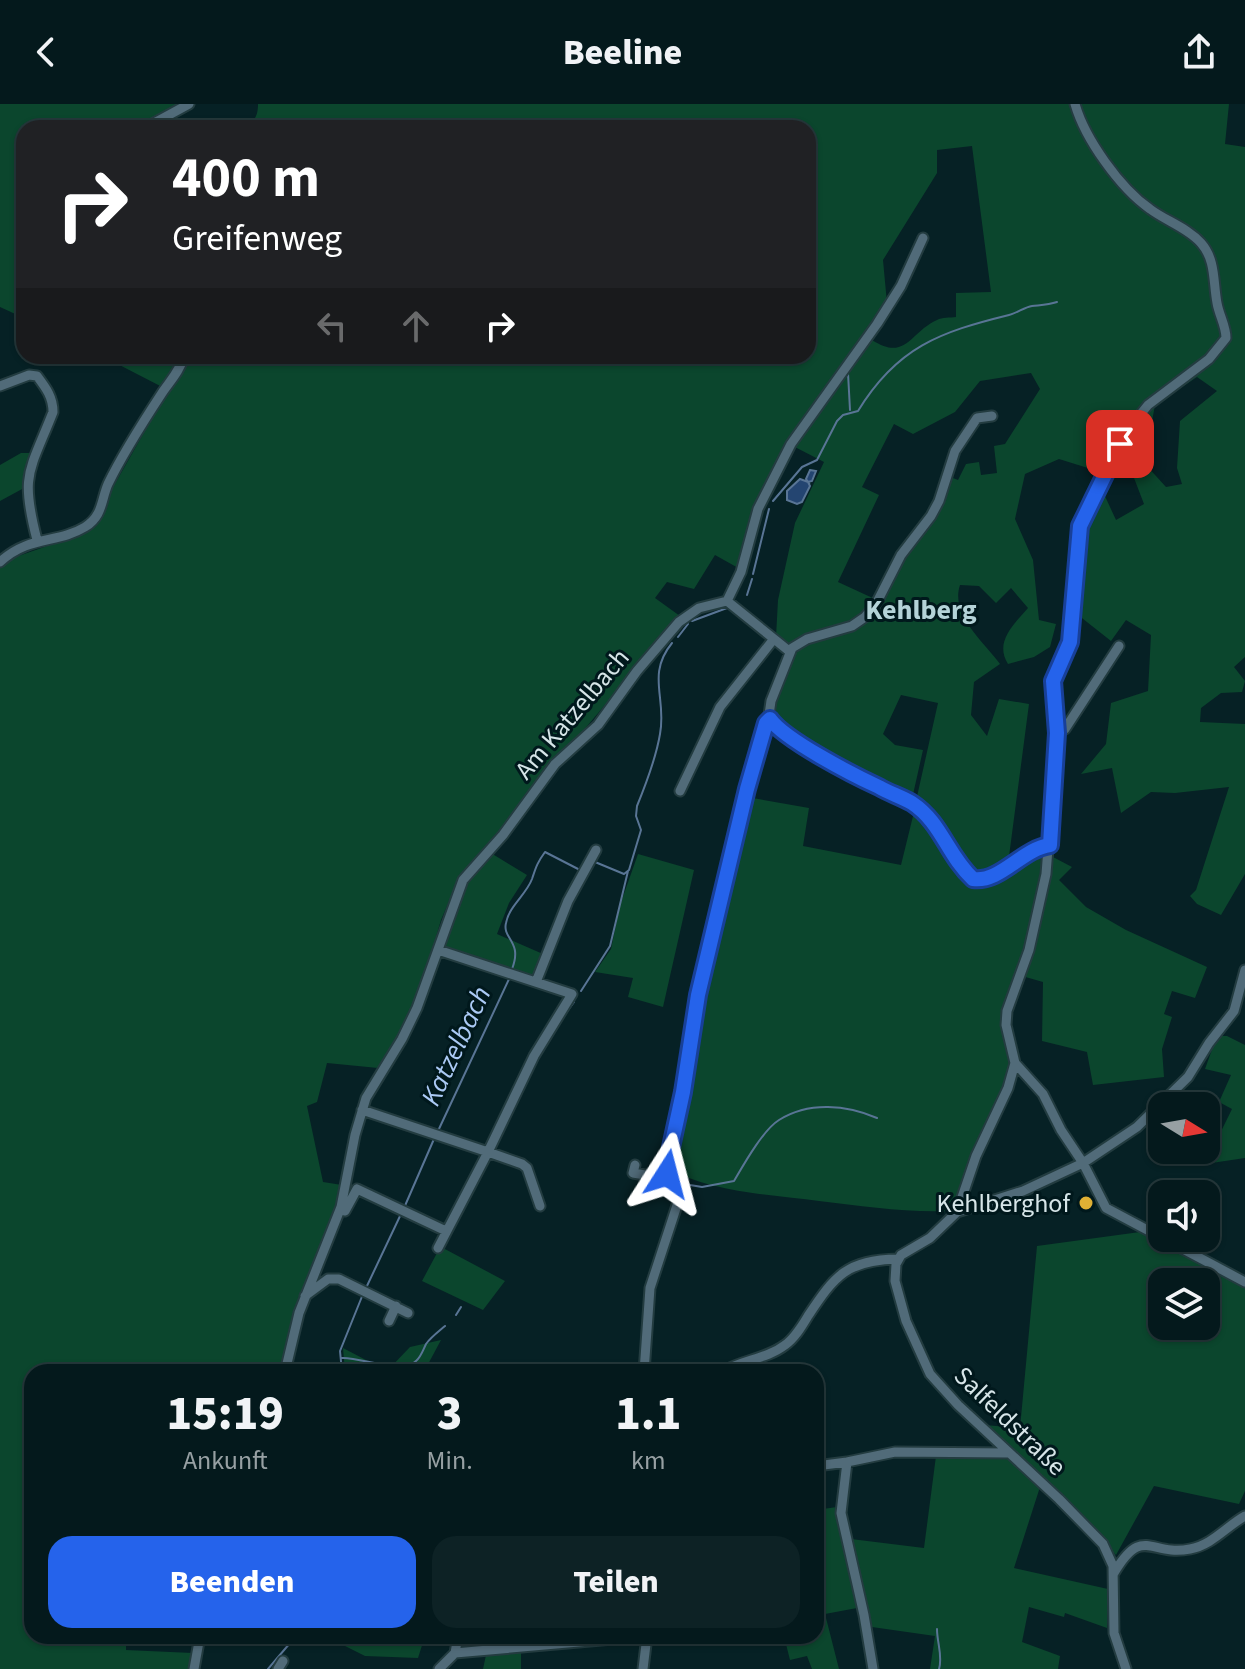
<!DOCTYPE html>
<html lang="de">
<head>
<meta charset="utf-8">
<style>
	body { margin:0; font-family:"Source Sans 3",sans-serif; background:#0d2225; color:#f1f3f6; height:100vh; display:flex; flex-direction:column; font-size:30px; white-space:nowrap }
	* { box-sizing:border-box; margin:0 }
	p { font-size:26px; color:#97a0a3 }
	.icon { flex:none; width:44px; height:44px; fill:none; stroke:currentColor; stroke-width:2; stroke-linecap:round; stroke-linejoin:round }
	.map { position:relative; flex:1; overflow:hidden }
	.sheet { position:absolute; left:24px; top:1260px; width:800px; height:280px; display:flex; flex-direction:column; background:#04191c; border-radius:24px; box-shadow:0 2px 6px #0004,0 0 0 2px #25383b }
	.sheet>* { flex:none }
	.guide { position:absolute; left:16px; top:16px; width:800px; height:244px; border-radius:24px; box-shadow:0 2px 6px #0004,0 0 0 2px #25383b; background:#202124; color:#fff; overflow:hidden }
	.needle { width:52px; rotate:101deg }
	.fabs { position:absolute; left:1148px; top:988px; display:grid; gap:16px }
	.fabs a { display:grid; place-items:center; width:72px; height:72px; border-radius:16px; background:#04191c; box-shadow:0 2px 6px #0004,0 0 0 2px #25383b; font-size:40px }
	.pin { position:absolute; display:grid; place-items:center; width:68px; height:68px; color:#fff; margin:-34px; border-radius:16px; box-shadow:0 4px 12px #0006 }
	.me { position:absolute; width:88px; margin:-44px; rotate:9deg; stroke-linejoin:round; filter:drop-shadow(0 0 6px #0008) }
	.turn { display:flex; align-items:center; gap:28px; height:168px; padding:0 24px; font-size:36px }
	.turn .icon { width:104px; height:104px; stroke-width:2.5 }
	.turn b { display:block; font-size:56px; line-height:68px }
	.lanes { display:flex; align-items:center; height:76px; padding:0 24px; background:#0003; justify-content:center; gap:40px; direction:ltr }
	.lanes .off { opacity:.35 }
	.eta { display:flex; justify-content:space-evenly; align-items:center; height:136px; text-align:center }
	.eta b { font-size:48px; font-weight:800; line-height:56px }
	.primary-button { display:flex; gap:16px; margin-top:auto; padding:16px 24px }
	.primary-button a { flex:1; height:92px; border-radius:24px; background:#2563eb; color:#fff; font-size:32px; font-weight:800; line-height:92px; text-align:center }
	.primary-button a+a { background:#0d2225; color:#f1f3f6 }
	header { display:flex; justify-content:space-between; align-items:center; height:104px; padding:0 24px; background:#04191c; font-size:36px; font-weight:800 }
	.map>svg:first-child { display:block }
</style>
</head>
<body>
<header><svg class="icon" aria-label="back" viewBox="0 0 24 24"><path d="M15 5l-7 7 7 7"/></svg>Beeline<svg class="icon" aria-label="share" viewBox="0 0 24 24"><path d="M12 15V3M7 8l5-5 5 5M5 13v7h14v-7"/></svg></header>
<div class="map">
<svg width="1245" height="1565" viewBox="0 0 1245 1565">
	<rect width="100%" height="100%" fill="#062125"/>
	<path fill="#0b462d" fill-rule="evenodd" d="M0,0H183L141,24H24V214L0,203Z
		M258,0H1229L1225,40L1245,43V553L1234,563L1245,577L1242,588L1221,589L1201,604L1200,618L1245,620V770L1221,811L1197,800L1190,792L1196,786L1229,683L1175,689L1151,688L1121,709L1112,664L1081,670L1106,640L1111,599L1148,587L1151,531L1126,516L1111,537L1073,507L1080,405L1096,375L1091,365L1059,355L1025,370L1015,415L1033,456L1039,516L1056,520L1050,543L1034,553L1008,560C994,538 1014,520 1028,504L1011,484L996,499L979,482L960,481C950,511 984,538 1000,560L974,578L971,611L987,632L999,595L1029,600L1008,760L987,772L978,773L965,763L947,729L916,697L938,599L901,591L883,630L895,641L923,646L912,695L829,652L778,621L771,607L793,547L871,511L885,494L900,459L934,414L948,372L958,376L966,360L979,358L981,371L997,369L994,342L1005,340L1040,285L1031,269L980,277L955,308L913,330L894,320L862,383L879,391L838,478L877,496L851,519L788,543L776,533L778,496L795,419L824,358L791,341L758,405L740,465L715,451L694,485L667,478L655,494L680,512L459,774L441,816L421,884L402,929L378,964L327,959L317,998L307,1002L323,1078L342,1081L335,1111L282,1268H32V1532H126V1546L193,1549L190,1565H0V453L7,456L67,435L96,422L112,385L168,286L102,252H808V24H243C254,18 258,13 258,0ZM972,42L991,188L956,189V213C950,214 942,213 937,216C910,228 906,258 872,236L888,210L883,156L937,69V46ZM1197,273L1217,287L1180,317L1177,364L1182,380L1166,383L1146,361L1134,374L1144,400L1116,416L1104,390L1111,374L1148,339L1155,301Z
		M21,349H31L24,384L0,397V361Z
		M747,693L809,704L803,742L901,761L915,704C921,710 928,716 933,722C947,742 959,791 992,777C1009,769 1025,757 1041,747L1044,750L1042,775L1027,843L1003,910L1004,934L1010,958L1008,977L950,1107C906,1109 863,1102 819,1097C773,1091 708,1088 668,1064L692,934Z
		M486,746L527,771L509,799L497,830L543,850L536,870L528,871L442,842L461,786Z
		M638,750L694,766L663,903L628,893L633,874L595,868L611,845L620,801Z
		M1053,753L1072,763L1059,776L1086,803L1126,826L1207,863L1195,894L1172,887L1164,910L1172,913L1162,945L1164,973L1093,981L1087,948L1042,937L1043,878L1022,872L1045,793Z
		M1222,932H1227L1245,941V1054L1205,1060L1232,1005L1219,998L1231,971L1205,965L1214,940Z
		M1140,1128L1245,1182V1387L1239,1400L1154,1382L1116,1451L984,1321L1020,1324L1037,1142ZM1162,1178H1206V1222H1162Z
		M443,1144L505,1177L483,1206L422,1177L437,1149Z
		M441,1236L426,1264L418,1268H345L343,1244L387,1267L410,1243Z
		M936,1352L1008,1355L1040,1383L1014,1464L1108,1485L1107,1524L1065,1509L1064,1513L1029,1503L1022,1538L1060,1552L1058,1565H930L935,1532L872,1523L851,1435L924,1444Z
		M837,1403L841,1435L857,1504L825,1510L839,1565H812L807,1552L790,1556L784,1532H816V1406Z
		M325,1532H425L418,1554L365,1552Z
		M521,1547V1565H483L486,1551Z"/>
	<path fill="#244571" stroke="#597595" stroke-width="2" d="M810,366L816,367L812,377L808,378L810,382L802,398L797,400L787,396V387L800,375L808,378L806,375Z"/>
	<g fill="none" stroke-linecap="round" stroke-linejoin="round">
		<path stroke="#597595" stroke-width="2" d="M848,269L850,306
			M773,397L802,363L817,356L837,317L843,311L858,307C897,243 940,228 1009,211C1017,209 1025,203 1032,202C1041,201 1048,201 1057,198
			M753,470L769,405
			M747,491L752,475
			M692,517L727,504
			M678,533L688,520
			M595,758L624,770L629,766L641,726L636,712L637,702C646,680 656,654 660,630C667,594 646,571 672,539
			M512,865C523,837 502,835 506,819C509,802 526,791 532,775C536,763 537,759 545,748L580,766
			M581,887L610,842L628,767
			M563,913L574,898
			M438,1027L510,873
			M690,1081L702,1083L734,1077C744,1060 763,1026 779,1016C809,997 847,1001 877,1014
			M404,1104L434,1035
			M366,1184L401,1110
			M456,1211L461,1203
			M341,1254C359,1252 402,1272 416,1257C421,1253 423,1246 426,1240C431,1233 438,1228 445,1222
			M342,1268L340,1247L363,1190
			M937,1525C937,1539 943,1552 939,1565
			M268,1565L296,1532"/>
		<defs>
			<path id="minor" d="M1075,0C1085,35 1120,84 1150,105C1166,117 1188,124 1201,139C1216,156 1213,178 1217,199C1219,211 1226,222 1226,234L1209,255L1148,301L1135,317L1106,366L1080,422L1070,538L1053,577L1057,629L1046,770L1029,846L1007,907L1006,921L1015,959L1043,990L1061,1026L1083,1059L1023,1087L957,1108L930,1134L901,1151L896,1160L895,1177L906,1217L930,1270L958,1301L1059,1395L1103,1440L1113,1462L1114,1529L1126,1565
				M145,24L189,0
				M0,282L29,271L37,272C46,284 53,293 53,308C29,369 20,370 37,436
				M992,312L977,314L955,347L939,397L931,412L901,451L876,500L865,513L852,522L807,535L792,544L771,597L769,611C780,641 881,680 911,698C942,718 947,751 973,775C1000,780 1022,745 1050,741
				M0,458C29,431 57,440 85,423C103,412 101,396 108,380C123,349 143,318 162,289C170,277 180,267 184,252
				M727,497L789,547
				M1057,629L1065,625L1119,542
				M680,687L720,603L773,536
				M1245,866L1234,907L1209,939L1188,973L1137,1023L1083,1059L1106,1104L1245,1178
				M536,878L568,797L596,746
				M362,1006L488,1048L534,952L572,890L438,846
				M635,1061L633,1069L663,1074L667,1070
				M345,1107L357,1085L446,1127
				M957,1108L976,1052L1008,984L1015,959
				M438,1144L488,1048L522,1060L527,1064L540,1102
				M305,1192L328,1175H339L408,1209
				M389,1217L396,1202
				M285,1268L299,1209L341,1103L355,1031L366,994L402,935L417,904L463,776L503,731L555,660L598,621L637,567L679,518L699,504L727,497L741,468L758,405L791,340L877,220L901,182L923,134
				M644,1268L650,1184L681,1089C680,1079 668,1076 666,1066L709,845L754,660L770,615
				M722,1268C741,1256 767,1255 785,1241C795,1234 802,1222 808,1212C835,1171 847,1156 898,1155
				M847,1358L841,1409L864,1511L873,1565
				M816,1362L847,1358L895,1348L1009,1349
				M1114,1469C1143,1420 1150,1453 1190,1445C1212,1441 1227,1422 1245,1412
				M455,1549L647,1532
				M194,1565L200,1532
				M278,1565L283,1557
				M439,1565L455,1549L458,1532
				M643,1565L647,1532"/>
		</defs>
		<use href="#minor" stroke="#233c40" stroke-width="13"/>
		<use href="#minor" stroke="#516b79" stroke-width="9"/>
	</g>
	<g fill="none" stroke-linecap="round" stroke-linejoin="round">
		<defs>
			<path id="route" d="M667,1070L666,1066L683,988L698,891L747,685L766,619L770,615C785,636 853,671 879,683C889,689 902,693 912,699C942,719 947,751 973,775C1000,779 1022,745 1050,741L1057,629L1053,577L1070,538L1080,422L1120,340"/>
		</defs>
		<use href="#route" stroke="#184099" stroke-width="20"/>
		<use href="#route" stroke="#2563eb" stroke-width="14"/>
	</g>
	<circle fill="#dfb034" stroke="#00181c" stroke-width="3" cx="1086" cy="1099" r="8"/>
	<g text-anchor="middle" dominant-baseline="central" stroke-width="6" stroke-linejoin="round" paint-order="stroke">
		<g font-size="26" fill="#d6e5e8" stroke="#00181c">
			<text transform="translate(572 610) rotate(-50)">Am Katzelbach</text>
			<text transform="translate(1010 1317) rotate(44)">Salfeldstraße</text>
		</g>
		<g font-size="26" fill="#d6e5e8" stroke="#00181c" text-anchor="end">
			<text x="1070" y="1099">Kehlberghof</text>
		</g>
		<g font-size="28" font-weight="bold" fill="#b4d3d8" stroke="#00181c">
			<text x="921" y="506">Kehlberg</text>
		</g>
		<g font-size="28" font-style="italic" fill="#abcaf5" stroke="#00181c">
			<text transform="translate(456 942) rotate(-65)">Katzelbach</text>
		</g>
	</g>
</svg>
<div class="fabs">
<a><svg class="needle" viewBox="-14 -14 28 28"><path d="M0-13l5 13h-10z" fill="#e53935"/><path d="M0 13l5-13h-10z" fill="#97a0a3"/></svg></a>
<a><svg class="icon" aria-label="sound" viewBox="0 0 24 24"><path d="M4 9h4l5-4v14l-5-4H4zM17 9q2 3 0 6"/></svg></a>
<a><svg class="icon" aria-label="layers" viewBox="0 0 24 24"><path d="M12 4l9 5-9 5-9-5zM3 14l9 5 9-5"/></svg></a>
</div>
<div class="pin" style="left:1120px;top:340px;background:#d93025"><svg class="icon" aria-label="arrive" viewBox="0 0 24 24"><path d="M6 21V4h12l-3 4 3 4H6"/></svg></div>
<svg class="me" style="left:667px;top:1070px" viewBox="-20 -20 40 40"><path d="M0-17L14 15 0 8-14 15z" fill="#2563eb" stroke="#fff" stroke-width="4"/></svg>
<div class="guide">
<div class="turn"><svg class="icon" aria-label="right" viewBox="0 0 24 24"><path d="M7 20v-9h11M14 6l5 5-5 5"/></svg><div><b>400 m</b>Greifenweg</div></div>
<div class="lanes"><svg class="icon off" aria-label="left" viewBox="0 0 24 24"><path d="M17 20v-9H6M10 6l-5 5 5 5"/></svg><svg class="icon off" aria-label="ahead" viewBox="0 0 24 24"><path d="M12 20V5M6 11l6-6 6 6"/></svg><svg class="icon" aria-label="right" viewBox="0 0 24 24"><path d="M7 20v-9h11M14 6l5 5-5 5"/></svg></div>
</div>
<section class="sheet">
<div class="eta">
<div><b>15:19</b><p>Ankunft</p></div>
<div><b>3</b><p>Min.</p></div>
<div><b>1.1</b><p>km</p></div>
</div>
<div class="primary-button"><a>Beenden</a><a>Teilen</a></div>
</section>
</div>
</body>
</html>
